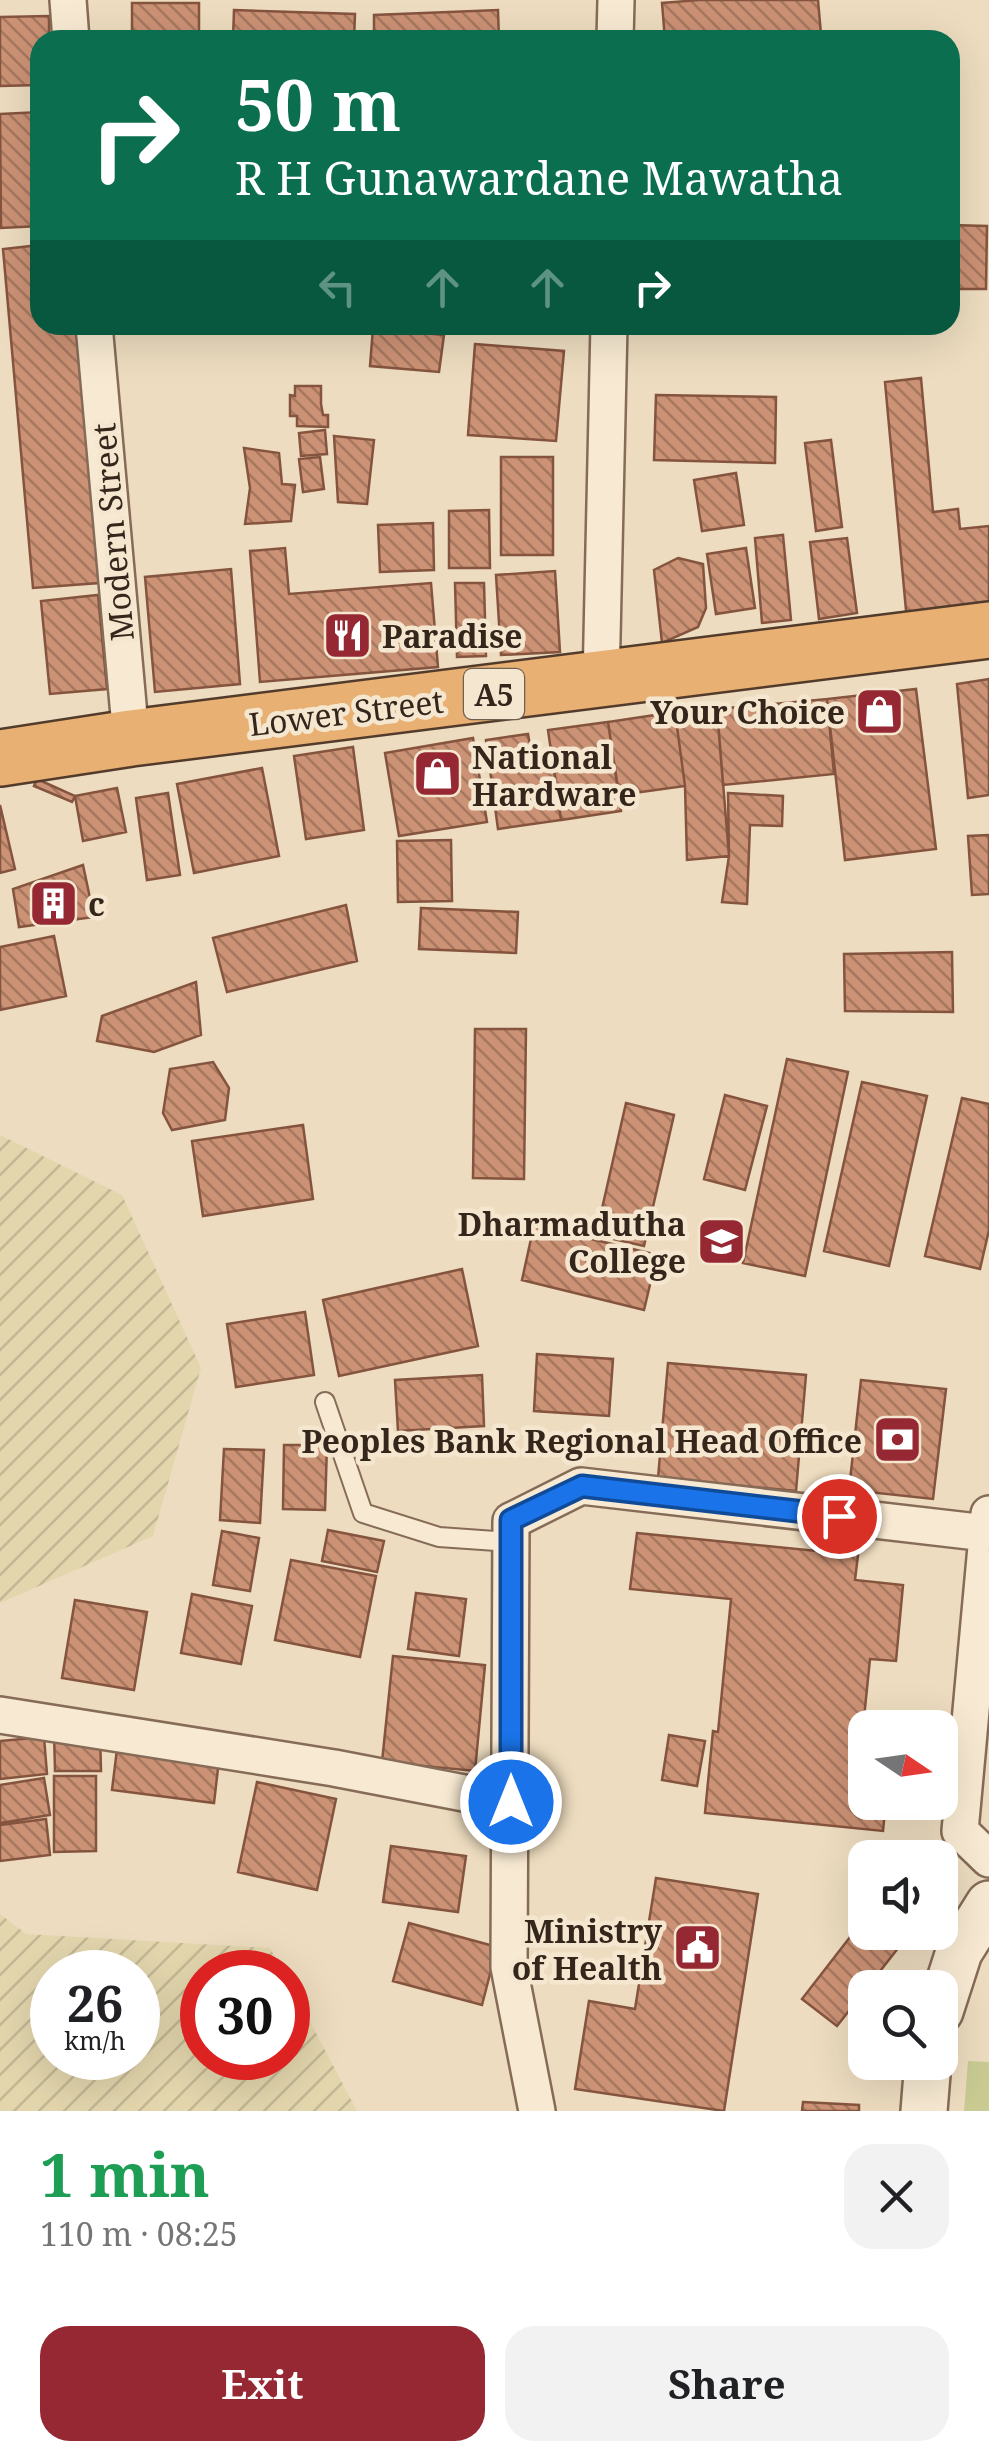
<!DOCTYPE html>
<html lang="en">
<head>
<meta charset="utf-8">
<style>
	body { margin:0; font-family:"Noto Serif",serif; background:#f2f2f2; color:#202124; height:100vh; display:flex; flex-direction:column; font-size:38px; white-space:nowrap }
	* { box-sizing:border-box; margin:0 }
	p { font-size:32px; color:#757577 }
	.icon { flex:none; width:55px; height:55px; fill:none; stroke:currentColor; stroke-width:2; stroke-linecap:round; stroke-linejoin:round }
	.map { position:relative; height:2111px; overflow:hidden }
	.panel { display:flex; flex-direction:column; background:#fff; flex:1 }
	.panel>* { flex:none }
	.banner { position:absolute; left:30px; top:30px; width:930px; height:305px; border-radius:30px; box-shadow:0 10px 40px #0002; background:#0b6e4f; color:#fff; overflow:hidden }
	.needle { width:65px; rotate:103deg }
	.tools { position:absolute; left:848px; top:1710px; display:grid; gap:20px }
	.tools a { display:grid; place-items:center; width:110px; height:110px; border-radius:20px; background:#fff; box-shadow:0 10px 40px #0002; font-size:50px }
	.speed { position:absolute; left:30px; top:1950px; display:flex; gap:20px; font-size:50px; font-weight:700; text-align:center }
	.speed>* { display:grid; place-content:center; width:130px; height:130px; border-radius:50%; background:#fff; box-shadow:0 10px 40px #0002; line-height:1 }
	.speed small { font-size:25px; font-weight:400 }
	.speed .limit { border:15px solid #d22; background:#fff; color:#111 }
	.pin { position:absolute; display:grid; place-items:center; width:85px; height:85px; color:#fff; margin:-42px; border:5px solid #fff; border-radius:50%; box-shadow:0 2px 10px #0007 }
	.me { position:absolute; width:110px; margin:-55px; rotate:0deg; stroke-linejoin:round; filter:drop-shadow(0 0 8px #0008) }
	.turn { display:flex; align-items:center; gap:35px; height:210px; padding:0 40px; font-size:45px }
	.turn .icon { width:130px; height:130px; stroke-width:2.5 }
	.turn b { display:block; font-size:70px; line-height:85px }
	.lanes { display:flex; align-items:center; height:95px; padding:0 40px; background:#0003; justify-content:center; gap:50px; direction:ltr }
	.lanes .off { opacity:.35 }
	.round { display:grid; place-items:center; flex:none; width:105px; height:105px; border-radius:30px; background:#f2f2f2 }
	.summary { display:flex; align-items:center; justify-content:space-between; height:170px; padding:0 40px }
	h1 { font-size:60px; font-weight:700; line-height:75px; color:#1e9e55 }
	.action { display:flex; gap:20px; margin-top:auto; padding:20px 40px }
	.action a { flex:1; height:115px; border-radius:30px; background:#952832; color:#fff; font-size:40px; font-weight:700; line-height:115px; text-align:center }
	.action a+a { background:#f2f2f2; color:#202124 }
	.map>svg:first-child { display:block }
</style>
</head>
<body>
<div class="map">
<svg width="989" height="2111" viewBox="0 0 989 2111">
	<defs>
		<pattern id="farmland-furrows" width="10" height="10" patternUnits="userSpaceOnUse" patternTransform="scale(2.5)"><rect width="10" height="10" fill="#e3d6ad"/><path d="M-1 1l2-2M0 10L10 0M9 11l2-2" fill="none" stroke="#c3b894"/></pattern>
		<pattern id="building-back-hatch" width="6" height="6" patternUnits="userSpaceOnUse" patternTransform="scale(2.5)"><rect width="6" height="6" fill="#cc9275"/><path d="M-1 5l2 2M0 0l6 6M5-1l2 2" fill="none" stroke="#a6775f"/></pattern>
	</defs>
	<rect width="100%" height="100%" fill="#eddcbf"/>
	<path fill="url(#farmland-furrows)" fill-rule="evenodd" d="M0,1135L122,1195L201,1368L153,1536L0,1603Z
		M0,1914L26,1934L270,1948L283,1972H202V2058H288V1980L357,2111H0ZM52,1972H138V2058H52Z"/>
	<path fill="#c9cb93" d="M968,2061L989,2062V2111H964Z"/>
	<path fill="url(#building-back-hatch)" stroke="#85543e" stroke-width="2.5" d="M699,0H818L821,34L731,40H665L662,3Z
		M132,3H199V40H132Z
		M234,10L355,14L354,40H233Z
		M498,10L499,40H374V15Z
		M49,16V40H40V85L0,86V17Z
		M40,112V226L1,228L0,114Z
		M950,225L987,226L986,289H950Z
		M40,245V325H76L99,583L33,588L3,249Z
		M373,328L444,335L439,372L370,366Z
		M475,344L564,351L556,441L468,435Z
		M921,378L933,512L958,509L960,529L989,526V612L907,621L885,382Z
		M295,386H321V404L323,415H328V427L297,426V416H290V395L295,396Z
		M656,395L776,397L775,463L654,460Z
		M325,430L327,454L301,456L299,433Z
		M334,436L374,440L367,504L338,502Z
		M831,440L842,527L816,531L805,443Z
		M244,448L279,453L282,484L295,485L291,521L245,524L250,488Z
		M320,457L324,489L303,492L299,459Z
		M501,457H553V555H501Z
		M736,473L744,525L702,531L694,480Z
		M489,510L490,568H449V511Z
		M433,523L434,570L380,572L378,525Z
		M783,535L791,620L762,623L755,538Z
		M847,538L857,613L819,619L810,542Z
		M285,548L289,594L431,583L438,667L260,682L250,551Z
		M746,548L755,608L716,614L707,554Z
		M678,558L703,564L706,608L698,627L662,643L654,570Z
		M231,569L240,684L155,692L145,577Z
		M555,571L560,652L501,655L496,575Z
		M455,583H484L486,656L457,657Z
		M98,595L107,689L50,694L41,601Z
		M989,679V795L968,798L957,684Z
		M916,689L936,849L845,860L827,699Z
		M827,699L834,774L723,785L717,709Z
		M717,709L729,856L687,860L685,786L675,712Z
		M675,712L685,786L619,795L608,722Z
		M608,722L621,811L561,820L548,730Z
		M528,734L532,757L552,753L561,820L498,829L486,740Z
		M473,738L487,822L399,836L385,753Z
		M353,747L364,830L306,839L294,756Z
		M262,768L279,856L194,873L177,784Z
		M37,779L75,796L72,802L34,786Z
		M117,788L126,832L83,841L75,796Z
		M168,793L180,875L147,880L136,798Z
		M728,793L783,796L782,826L750,825L747,904L722,902L729,856Z
		M0,805L15,869L0,873Z
		M989,835V894L972,895L968,836Z
		M451,840L452,901L398,902L397,841Z
		M83,865L94,917L19,927L13,889Z
		M346,905L357,961L227,992L213,938Z
		M421,908L518,912L516,953L419,949Z
		M54,936L66,996L0,1010V947Z
		M952,952L953,1012L845,1011L844,954Z
		M196,982L201,1035L154,1052L97,1041L102,1016Z
		M475,1029H526L524,1179L473,1178Z
		M787,1059L848,1072L805,1276L743,1263Z
		M213,1062L229,1088L225,1120L172,1130L163,1113L170,1069Z
		M862,1082L927,1096L889,1266L824,1251Z
		M725,1095L767,1106L745,1190L704,1179Z
		M962,1098L989,1104V1230L980,1269L925,1256Z
		M626,1103L674,1115L644,1246L596,1235Z
		M303,1125L313,1199L203,1216L192,1141Z
		M534,1225L657,1255L644,1310L522,1280Z
		M462,1269L478,1346L339,1376L323,1300Z
		M305,1312L314,1375L236,1387L227,1324Z
		M537,1354L613,1359L609,1416L534,1411Z
		M668,1363L806,1375L796,1491L658,1478Z
		M482,1375L484,1426L398,1431L395,1380Z
		M861,1380L946,1389L933,1499L849,1490Z
		M284,1445H327L325,1510L283,1509Z
		M224,1449L264,1450L260,1523L220,1520Z
		M328,1530L384,1541L377,1572L322,1561Z
		M222,1531L259,1538L250,1591L213,1585Z
		M637,1533L858,1555L855,1580L903,1585L896,1661L870,1659L861,1747L865,1748V1802H886L883,1831L705,1813L713,1731L718,1732L731,1599L630,1589Z
		M291,1560L376,1576L360,1657L275,1640Z
		M416,1593L466,1599L459,1656L408,1649Z
		M192,1594L252,1606L241,1664L181,1653Z
		M75,1600L147,1612L134,1690L62,1678Z
		M393,1656L485,1665L475,1771L382,1762Z
		M100,1732L101,1771H55L54,1733Z
		M669,1735L705,1741L697,1786L662,1780Z
		M44,1737L47,1774L0,1779V1741Z
		M117,1749L219,1760L214,1803L112,1790Z
		M54,1776H96V1851L54,1852Z
		M44,1778L50,1815L0,1823V1785Z
		M257,1782L336,1799L317,1890L238,1872Z
		M46,1819L50,1855L0,1861V1825Z
		M391,1846L466,1856L458,1912L383,1902Z
		M656,1878L758,1894L724,2111L575,2089L589,2001L635,2009Z
		M864,1919L865,1932H881L899,1947L837,2026L802,1999Z
		M409,1923L497,1947L482,2005L393,1981Z
		M803,2102L859,2105V2111H802Z"/>
	<g fill="none" stroke-linecap="round" stroke-linejoin="round">
		<defs>
			<path id="service" d="M325,1402L363,1513L439,1537L511,1542"/>
			<path id="minor" d="M68,0L71,40
				M615,40L616,0
				M94,325L131,738
				M601,682L609,325
				M989,1514L960,1831L989,1859
				M0,1715L334,1768L511,1802
				M537,2111L509,1967L511,1521L581,1486L986,1533"/>
			<path id="tertiary" d="M940,2011L959,1952L989,1904
				M924,2111L928,2062"/>
			<path id="trunk" d="M0,758L131,738L989,630"/>
		</defs>
		<use href="#service" stroke="#866c58" stroke-width="22"/>
		<use href="#minor" stroke="#866c58" stroke-width="40"/>
		<use href="#tertiary" stroke="#866c58" stroke-width="50"/>
		<use href="#trunk" stroke="#533b2c" stroke-width="60"/>
		<use href="#service" stroke="#f8ead2" stroke-width="18"/>
		<use href="#minor" stroke="#f8ead2" stroke-width="35"/>
		<use href="#tertiary" stroke="#f8ead2" stroke-width="45"/>
		<use href="#trunk" stroke="#e8b072" stroke-width="55"/>
	</g>
	<g fill="none" stroke-linecap="round" stroke-linejoin="round">
		<defs>
			<path id="route" d="M511,1802V1520L582,1486L839,1516"/>
		</defs>
		<use href="#route" stroke="#114b97" stroke-width="25"/>
		<use href="#route" stroke="#1a73e8" stroke-width="18"/>
	</g>
	<defs>
		<symbol id="restaurant-square" viewBox="-11 -11 22 22"><rect x="-9" y="-9" width="18" height="18" rx="4" fill="#952832" stroke="#f5e7cf"/><path d="M-5-6h1v4h1v-4h1v4h1v-4h1v5L-1.5 .5V6h-2V.5L-5-1ZM5-6V6H3V1.5H1.5Q1.5-4 5-6Z" fill="#fff"/></symbol>
		<symbol id="shop-square" viewBox="-11 -11 22 22"><rect x="-9" y="-9" width="18" height="18" rx="4" fill="#952832" stroke="#f5e7cf"/><path d="M-5-2.5h2.3a2.7 3.5 0 0 1 5.4 0H5L5.5 6h-11ZM-1.5-2.5h3a1.5 2.3 0 0 0-3 0Z" fill="#fff"/></symbol>
		<symbol id="building-square" viewBox="-11 -11 22 22"><rect x="-9" y="-9" width="18" height="18" rx="4" fill="#952832" stroke="#f5e7cf"/><path d="M-4-6H4V6H1V3H-1V6H-4ZM-2.5-4.3h1.7v1.8h-1.7ZM.8-4.3h1.7v1.8H.8ZM-2.5-1h1.7V.8h-1.7ZM.8-1h1.7V.8H.8Z" fill="#fff"/></symbol>
		<symbol id="university-square" viewBox="-11 -11 22 22"><rect x="-9" y="-9" width="18" height="18" rx="4" fill="#952832" stroke="#f5e7cf"/><path d="M0-5L7-2L0 1L-7-2ZM-4 1L0 2.5L4 1V4Q0 6-4 4Z" fill="#fff"/></symbol>
		<symbol id="bank-square" viewBox="-11 -11 22 22"><rect x="-9" y="-9" width="18" height="18" rx="4" fill="#952832" stroke="#f5e7cf"/><path d="M-6-4H6V4H-6ZM0-2.3a2.3 2.3 0 1 0 0 4.6a2.3 2.3 0 1 0 0-4.6Z" fill="#fff"/></symbol>
		<symbol id="civic-square" viewBox="-11 -11 22 22"><rect x="-9" y="-9" width="18" height="18" rx="4" fill="#952832" stroke="#f5e7cf"/><path d="M-.6-6.5H3V-4.5H.6V-3L4-1V1h2V6H-6V1h2V-1L-.6-3ZM-1.2 2.5V6h2.4V2.5Z" fill="#fff"/></symbol>
	</defs>
	<g fill-rule="evenodd">
		<use href="#restaurant-square" x="320" y="608" width="55" height="55"/>
		<use href="#shop-square" x="852" y="684" width="55" height="55"/>
		<use href="#shop-square" x="410" y="746" width="55" height="55"/>
		<use href="#building-square" x="26" y="876" width="55" height="55"/>
		<use href="#university-square" x="694" y="1214" width="55" height="55"/>
		<use href="#bank-square" x="870" y="1412" width="55" height="55"/>
		<use href="#civic-square" x="670" y="1920" width="55" height="55"/>
	</g>
	<g text-anchor="middle" dominant-baseline="central" stroke-width="9" stroke-linejoin="round" paint-order="stroke">
		<rect fill="#f5e7cf" stroke="#6f6052" stroke-width="2.5" x="464" y="669" width="60" height="50" rx="8"/>
		<g font-size="30" font-weight="bold" fill="#35261c">
			<text x="494" y="694">A5</text>
		</g>
		<g font-size="32" fill="#35261c" stroke="#f5e7cf">
			<text transform="translate(112 532) rotate(-95)">Modern Street</text>
			<text transform="translate(346 712) rotate(-7)">Lower Street</text>
		</g>
		<g font-size="32" font-weight="bold" fill="#35261c" stroke="#f5e7cf" text-anchor="end">
			<text x="382" y="635" text-anchor="start">Paradise</text>
			<text x="845" y="711">Your Choice</text>
			<text x="472" y="756" text-anchor="start">National<tspan x="472" dy="37">Hardware</tspan></text>
			<text x="88" y="903" text-anchor="start">c</text>
			<text x="686" y="1223">Dharmadutha<tspan x="686" dy="37">College</tspan></text>
			<text x="862" y="1440">Peoples Bank Regional Head Office</text>
			<text x="662" y="1930">Ministry<tspan x="662" dy="37">of Health</tspan></text>
		</g>
	</g>
</svg>
<div class="tools">
<a><svg class="needle" viewBox="-14 -14 28 28"><path d="M0-13l5 13h-10z" fill="#e53935"/><path d="M0 13l5-13h-10z" fill="#757577"/></svg></a>
<a><svg class="icon" aria-label="sound" viewBox="0 0 24 24"><path d="M4 9h4l5-4v14l-5-4H4zM17 9q2 3 0 6"/></svg></a>
<a><svg class="icon" aria-label="search" viewBox="0 0 24 24"><circle cx="10" cy="10" r="6"/><path d="M15 15l6 6"/></svg></a>
</div>
<div class="speed"><div>26<small>km/h</small></div><div class="limit">30</div></div>
<div class="pin" style="left:839px;top:1516px;background:#d93025"><svg class="icon" aria-label="arrive" viewBox="0 0 24 24"><path d="M6 21V4h12l-3 4 3 4H6"/></svg></div>
<svg class="me" style="left:511px;top:1802px" viewBox="-20 -20 40 40"><circle r="17" fill="#1a73e8" stroke="#fff" stroke-width="3"/><path d="M0-11L8 9 0 5-8 9z" fill="#fff"/></svg>
<div class="banner">
<div class="turn"><svg class="icon" aria-label="right" viewBox="0 0 24 24"><path d="M7 20v-9h11M14 6l5 5-5 5"/></svg><div><b>50 m</b>R H Gunawardane Mawatha</div></div>
<div class="lanes"><svg class="icon off" aria-label="left" viewBox="0 0 24 24"><path d="M17 20v-9H6M10 6l-5 5 5 5"/></svg><svg class="icon off" aria-label="ahead" viewBox="0 0 24 24"><path d="M12 20V5M6 11l6-6 6 6"/></svg><svg class="icon off" aria-label="ahead" viewBox="0 0 24 24"><path d="M12 20V5M6 11l6-6 6 6"/></svg><svg class="icon" aria-label="right" viewBox="0 0 24 24"><path d="M7 20v-9h11M14 6l5 5-5 5"/></svg></div>
</div>
</div>
<section class="panel">
<div class="summary"><div><h1>1 min</h1><p>110 m · 08:25</p></div><a class="round"><svg class="icon" aria-label="close" viewBox="0 0 24 24"><path d="M6 6l12 12M18 6L6 18"/></svg></a></div>
<div class="action"><a>Exit</a><a>Share</a></div>
</section>
</body>
</html>
